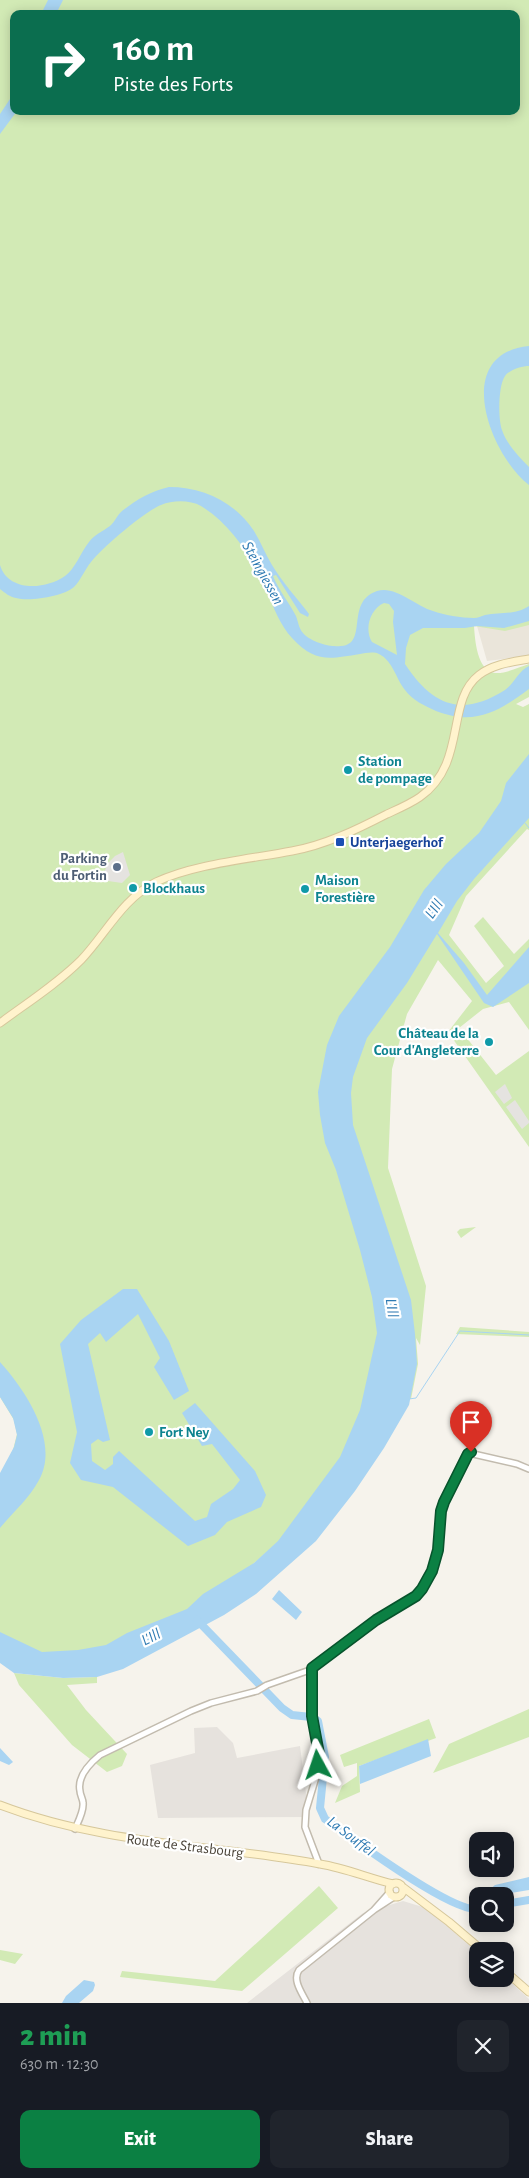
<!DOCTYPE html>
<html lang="en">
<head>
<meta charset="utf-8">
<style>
	body { margin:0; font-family:"Alegreya Sans",sans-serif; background:#20242c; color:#f1f3f6; height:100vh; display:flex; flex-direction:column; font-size:19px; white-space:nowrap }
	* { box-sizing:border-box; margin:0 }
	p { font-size:16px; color:#9ea1a6 }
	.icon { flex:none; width:28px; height:28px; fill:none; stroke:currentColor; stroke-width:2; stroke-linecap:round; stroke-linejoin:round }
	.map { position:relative; height:2003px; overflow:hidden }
	.details { display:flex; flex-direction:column; background:#171b24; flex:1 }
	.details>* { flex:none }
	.hud { position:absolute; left:10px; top:10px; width:510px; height:105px; border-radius:10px; box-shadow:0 2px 12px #0003; background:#0b6e4f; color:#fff; overflow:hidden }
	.buttons { position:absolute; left:469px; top:1832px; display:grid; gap:10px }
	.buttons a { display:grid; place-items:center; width:45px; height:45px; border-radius:10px; background:#171b24; box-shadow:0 2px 12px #0003; font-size:25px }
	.pin { position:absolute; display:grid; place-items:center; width:42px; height:42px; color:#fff; margin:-51px -21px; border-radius:50% 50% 50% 0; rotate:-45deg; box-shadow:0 0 5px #0007 }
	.pin .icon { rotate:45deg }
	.me { position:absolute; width:55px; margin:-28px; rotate:355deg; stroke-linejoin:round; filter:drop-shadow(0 0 4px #0008) }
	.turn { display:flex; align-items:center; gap:18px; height:105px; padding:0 20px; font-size:22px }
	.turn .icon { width:65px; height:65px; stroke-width:2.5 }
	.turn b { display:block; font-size:35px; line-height:42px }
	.round { display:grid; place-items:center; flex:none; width:52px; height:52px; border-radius:10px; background:#20242c }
	.summary { display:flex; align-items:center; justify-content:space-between; height:85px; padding:0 20px }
	h1 { font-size:30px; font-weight:800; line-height:38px; color:#1e9e55 }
	.button { display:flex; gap:10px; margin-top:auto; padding:10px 20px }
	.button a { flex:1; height:58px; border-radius:10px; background:#0b8043; color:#fff; font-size:20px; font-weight:800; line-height:58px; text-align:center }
	.button a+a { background:#20242c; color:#f1f3f6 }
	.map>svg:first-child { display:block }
</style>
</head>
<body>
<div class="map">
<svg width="529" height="2003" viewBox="0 0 529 2003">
	<rect width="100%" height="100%" fill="#f6f3ec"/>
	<path fill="#eae5da" d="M529,621V656L487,661L477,626Z"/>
	<path fill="#e6e2dd" d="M217,1727L233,1743L237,1758L300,1746L309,1817L158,1818L150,1765L195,1753L194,1728Z
		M403,1901L426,1908L477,1952L478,1979H505V1977L529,1999V2003H247L363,1913Z"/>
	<path fill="#d2eab5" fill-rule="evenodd" d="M0,0H529V625L505,631L474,626C475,640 477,671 495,673C506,674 519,667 529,664V697L516,704L523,707L529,704V830L527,829L466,896L449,935L486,983L504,966L474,926L483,917L514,954L529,939V1030L509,1002L483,1009L459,1028L496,1075L529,1051V1147L448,1032L472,1001L438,960L407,1014L392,1069L388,1168L426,1286L420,1345L416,1338L418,1364L411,1399L384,1396L334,1493L212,1600L74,1660L0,1642V1476L13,1450L17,1434L14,1420L0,1397ZM14,14H516V111H14Z
		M476,1227L461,1238L457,1232L460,1229Z
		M460,1327L529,1332V1337L456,1334Z
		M14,1673L63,1678L97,1677V1683L67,1685L86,1710L127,1754L122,1766L107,1772L72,1745L19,1685Z
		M529,1709V1737L433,1773L449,1744Z
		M429,1719L436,1738L359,1766L360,1792L335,1803L342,1786L357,1776V1763L344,1767L340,1755Z
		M319,1886L338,1908L242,1991L120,1977L122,1971L215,1981Z
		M0,1950L23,1954L15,1964L0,1960Z"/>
	<path fill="#e5e3e0" d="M123,852L130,875L122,883L101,880L108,863L115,856Z
		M505,1084L512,1098L504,1104L495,1092Z
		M515,1100L529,1121V1123L522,1129L506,1107Z"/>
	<path fill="#a9d4f2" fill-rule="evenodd" d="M48,0H63L56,14H41Z
		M14,93V111H17L0,134V114Z
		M529,346V366C522,366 509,370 505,376C498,386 498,419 502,430C506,443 519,457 529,467V485C490,455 451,354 529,346Z
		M169,487C203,487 235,502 254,531C261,542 265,554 272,565C282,582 297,598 309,614L308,617L300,613L276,575L273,576C279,591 289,602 296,616C298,621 299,629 303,633C308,640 326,646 334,646C373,650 342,603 377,591C395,585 416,606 433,611C444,615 461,618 474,618C478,618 481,616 485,615C500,612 516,615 529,606V621L504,628L477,626L465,628H423L410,635L406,648L405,664C432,705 461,718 505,690C515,683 518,671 529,666V689C498,712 475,726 436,711C425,706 412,700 405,690C396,679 393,661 379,654C374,651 365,653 360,654C329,659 315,663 292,638C280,625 274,608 267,592C253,559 232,525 201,506C190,500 173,500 161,505C145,511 102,548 91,562C85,569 81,580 74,587C64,596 30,602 16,598C10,597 5,593 0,589V565C8,592 45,590 65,576C75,569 81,552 89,542C94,535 103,531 110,526C115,522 117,515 122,511C136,500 151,491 169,487ZM384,603L389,604L394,611L393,622L397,655L372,642C364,629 370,609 384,603Z
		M529,754V818L474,879L457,901L438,933L464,963L487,995L529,947V983L493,1007L484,1003L437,934L407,983L367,1038L353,1077L351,1093L353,1125L411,1300L415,1334L417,1364L409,1405L384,1448L355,1491L316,1541L256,1594L224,1615L123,1669L97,1677L63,1678L14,1673L0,1663V1632L42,1652L78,1650L106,1645L127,1633L187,1609L203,1594L254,1563L278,1541L340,1457L360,1410L377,1333L372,1297L360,1250L336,1170L325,1143L320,1115L318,1092L327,1045L339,1016L390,947L424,890L446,864L479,833L501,801L506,783Z
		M123,1289H137L169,1341L189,1391L174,1400L154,1367L160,1358L138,1314L106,1342L100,1333L88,1344L110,1440L103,1442L98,1439L91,1444L92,1461L105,1470L113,1464V1457L119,1451L195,1521L207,1517L211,1504L233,1489L240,1480L212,1444L202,1446L182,1413L195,1403L255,1471L266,1495L261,1507L227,1522L215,1535L188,1546L113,1487L81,1480L70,1463L77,1432L60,1344L81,1320Z
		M0,1362C26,1391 60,1442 39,1480C29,1499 13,1512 0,1528V1473L14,1447L17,1435L13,1418L0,1397Z
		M279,1590L302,1612L296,1620L272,1599Z
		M428,1739L431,1756L360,1784L359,1766Z
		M0,1748L13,1762L9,1765L0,1761Z
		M529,1877V1890L494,1896L487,1895L489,1890L495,1885Z
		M84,1980L94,1982L95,1985L93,1991L79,2003H62L66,1996Z"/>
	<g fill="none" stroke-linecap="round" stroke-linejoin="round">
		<path stroke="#a9d4f2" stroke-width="1" d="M525,823L529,828
			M409,1399L416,1398L460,1331L529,1335"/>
		<path stroke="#a9d4f2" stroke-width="8" d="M197,1620L282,1708L292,1715L311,1717L318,1721L325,1757L320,1808L325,1819C350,1837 452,1913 478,1909
			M505,1904L529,1900"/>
		<defs>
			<path id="street" d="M312,1668V1716L319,1753L317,1774L306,1810L305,1827L319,1864
				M75,1829C78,1822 84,1811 83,1803C83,1799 80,1795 80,1791C77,1777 89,1764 100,1755L191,1711L211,1703L257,1691L267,1685L307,1671L359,1635L376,1620L416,1596L432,1571L438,1550L441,1511L443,1502L469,1453L517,1464L529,1469
				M390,1892L374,1910L394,1897
				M307,2003C302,1993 292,1980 299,1970L374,1910"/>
			<path id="secondary" d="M0,1023C27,1003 57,984 81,960C105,935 123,898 156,882C194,864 250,859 292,851C325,845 356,830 387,814C398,809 410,804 420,797C468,763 445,701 479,675C493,664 512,662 529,659
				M0,1805C104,1845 211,1844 320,1864C345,1868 368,1878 393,1884
				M389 1890a7 7 0 1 1 14 0a7 7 0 1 1-14 0Z
				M404,1888L449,1922L483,1951
				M505,1971L529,1992"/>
		</defs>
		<use href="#street" stroke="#c2bbae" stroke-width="8"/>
		<use href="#secondary" stroke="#d6c79b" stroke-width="9"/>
		<use href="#street" stroke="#fff" stroke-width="5"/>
		<use href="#secondary" stroke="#fff3cd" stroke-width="7"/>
	</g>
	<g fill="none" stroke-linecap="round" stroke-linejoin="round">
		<defs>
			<path id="route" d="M318,1765L319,1754L312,1716V1668L376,1620L416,1596L422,1589L432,1571L438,1550L441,1511L444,1502L468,1454L471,1452"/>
		</defs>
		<use href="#route" stroke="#07532c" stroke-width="12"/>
		<use href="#route" stroke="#0b8043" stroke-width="9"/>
	</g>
	<g fill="#0f9aa8" stroke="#fff" stroke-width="2">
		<circle cx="348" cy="770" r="5"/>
		<circle cx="133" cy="888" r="5"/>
		<circle cx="305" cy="889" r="5"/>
		<circle cx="489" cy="1042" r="5"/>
		<circle cx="149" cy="1432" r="5"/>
	</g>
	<rect fill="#1a4fb4" stroke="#fff" stroke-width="2" x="335" y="837" width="10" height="10" rx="2.5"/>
	<circle fill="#5c6f8a" stroke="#fff" stroke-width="2" cx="117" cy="867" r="5"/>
	<g text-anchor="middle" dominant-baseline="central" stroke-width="4.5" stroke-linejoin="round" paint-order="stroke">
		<g font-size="15" font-weight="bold" fill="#0d838f" stroke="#fff" text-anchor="start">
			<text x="358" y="761">Station<tspan x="358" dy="17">de pompage</tspan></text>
			<text x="315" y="880">Maison<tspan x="315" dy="17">Forestière</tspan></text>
			<text x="143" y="888">Blockhaus</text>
			<text x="479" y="1033" text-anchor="end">Château de la<tspan x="479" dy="17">Cour d'Angleterre</tspan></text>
			<text x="159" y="1432">Fort Ney</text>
		</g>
		<g font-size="15" font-weight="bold" fill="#164399" stroke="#fff" text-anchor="start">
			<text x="350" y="842">Unterjaegerhof</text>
		</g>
		<g font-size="15" font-weight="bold" fill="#4e5e75" stroke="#fff" text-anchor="end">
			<text x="107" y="858">Parking<tspan x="107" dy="17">du Fortin</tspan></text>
		</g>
		<g font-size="15" fill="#4b4439" stroke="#fff">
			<text transform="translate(185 1846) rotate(7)">Route de Strasbourg</text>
		</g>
		<g font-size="16" font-style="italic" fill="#2e7ab2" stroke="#fff">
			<text transform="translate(263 573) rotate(61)">Steingiessen</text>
			<text transform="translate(434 909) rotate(-54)">L'Ill</text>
			<text transform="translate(392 1308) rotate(83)">L'Ill</text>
			<text transform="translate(151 1637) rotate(-26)">L'Ill</text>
			<text transform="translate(351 1836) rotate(37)">La Souffel</text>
		</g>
	</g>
</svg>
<div class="buttons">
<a><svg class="icon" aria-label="sound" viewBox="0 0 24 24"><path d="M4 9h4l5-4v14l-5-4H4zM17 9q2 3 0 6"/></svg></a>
<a><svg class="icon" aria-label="search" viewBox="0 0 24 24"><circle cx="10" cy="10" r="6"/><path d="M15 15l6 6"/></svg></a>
<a><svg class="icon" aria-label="layers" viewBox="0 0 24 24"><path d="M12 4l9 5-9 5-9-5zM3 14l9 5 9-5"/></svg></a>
</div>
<div class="pin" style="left:471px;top:1452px;background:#d93025"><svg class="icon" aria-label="arrive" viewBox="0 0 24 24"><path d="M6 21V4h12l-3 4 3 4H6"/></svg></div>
<svg class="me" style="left:318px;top:1765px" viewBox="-20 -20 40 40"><path d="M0-17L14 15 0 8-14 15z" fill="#0b8043" stroke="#fff" stroke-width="4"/></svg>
<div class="hud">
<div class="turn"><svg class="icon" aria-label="right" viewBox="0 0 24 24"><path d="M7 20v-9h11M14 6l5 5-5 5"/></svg><div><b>160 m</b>Piste des Forts</div></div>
</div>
</div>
<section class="details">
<div class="summary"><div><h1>2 min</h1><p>630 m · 12:30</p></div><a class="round"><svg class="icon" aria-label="close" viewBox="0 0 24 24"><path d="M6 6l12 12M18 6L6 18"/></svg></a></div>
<div class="button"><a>Exit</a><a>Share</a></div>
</section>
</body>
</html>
